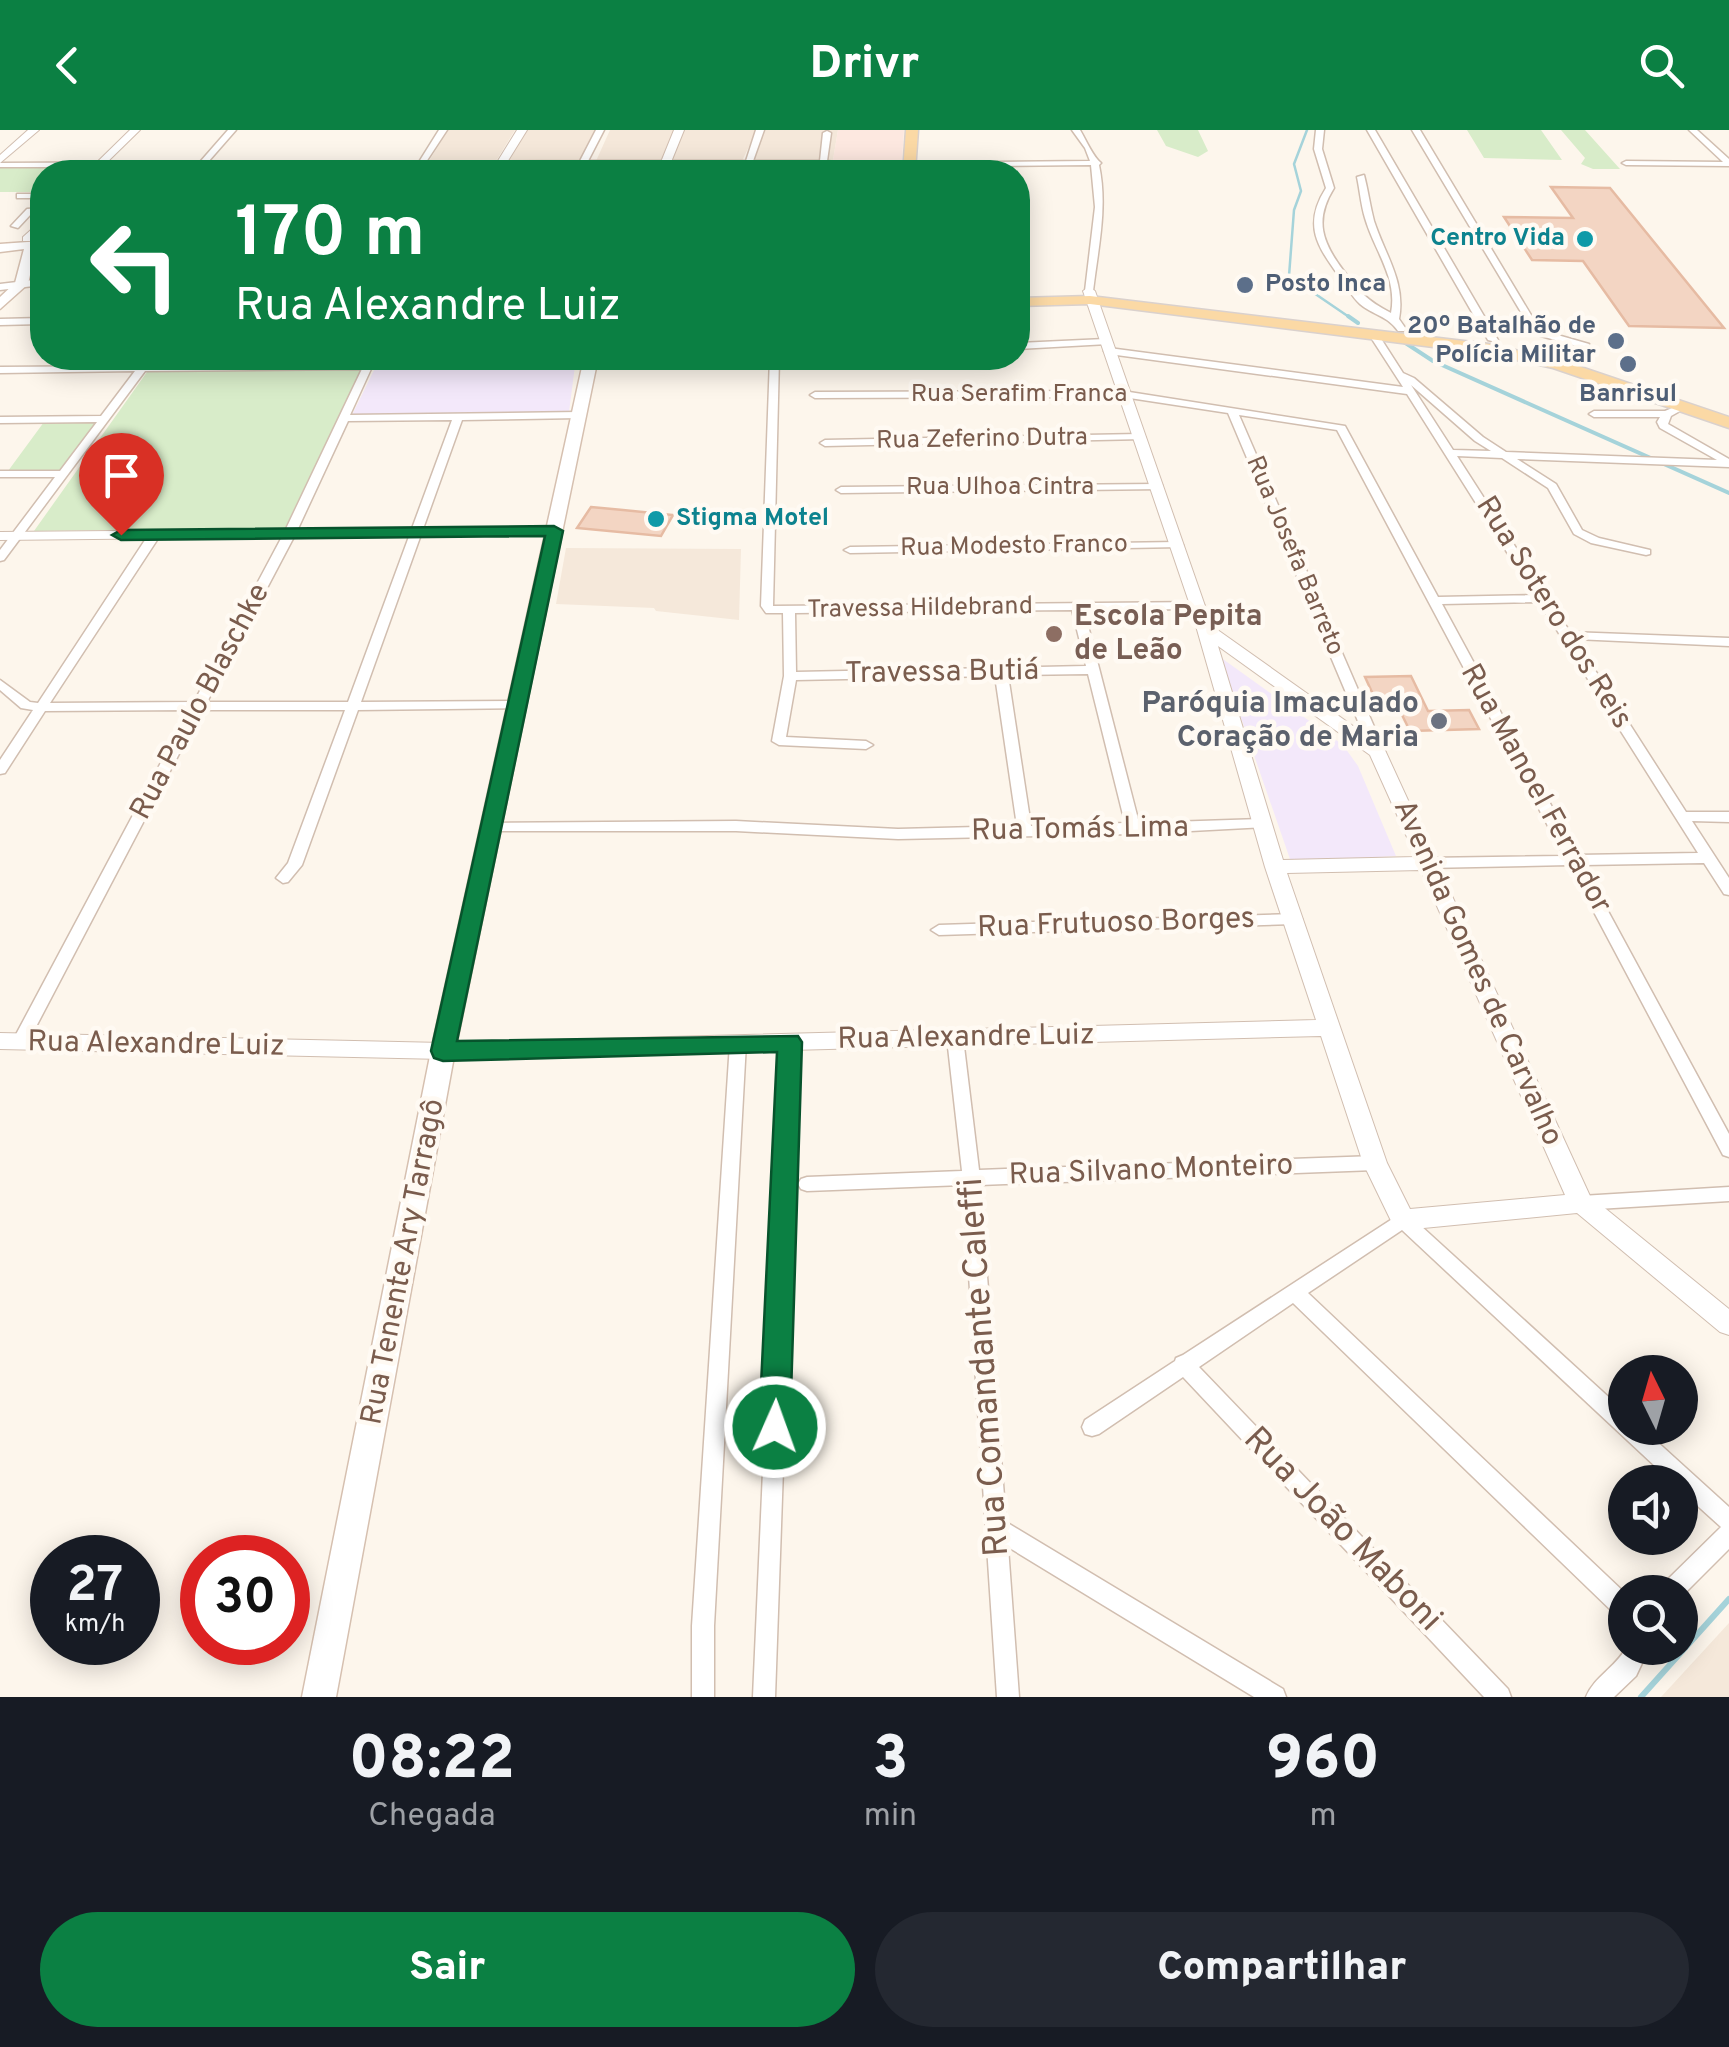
<!DOCTYPE html>
<html lang="pt">
<head>
<meta charset="utf-8">
<style>
	body { margin:0; font-family:Overpass,sans-serif; background:#242831; color:#f1f3f6; height:100vh; display:flex; flex-direction:column; font-size:38px; white-space:nowrap }
	* { box-sizing:border-box; margin:0 }
	p { font-size:32px; color:#9ea1a6 }
	.icon { flex:none; width:55px; height:55px; fill:none; stroke:currentColor; stroke-width:2; stroke-linecap:round; stroke-linejoin:round }
	.map { position:relative; height:1567px; overflow:hidden }
	.panel { display:flex; flex-direction:column; background:#171b24; flex:1 }
	.panel>* { flex:none }
	.hud { position:absolute; left:30px; top:30px; width:1000px; height:210px; border-radius:40px; box-shadow:0 5px 25px #0003; background:#0b8043; color:#fff; overflow:hidden }
	.needle { width:65px; rotate:355deg }
	.fabs { position:absolute; left:1608px; top:1225px; display:grid; gap:20px }
	.fabs a { display:grid; place-items:center; width:90px; height:90px; border-radius:50%; background:#171b24; box-shadow:0 5px 25px #0003; font-size:50px }
	.speed { position:absolute; left:30px; top:1405px; display:flex; gap:20px; font-size:50px; font-weight:700; text-align:center }
	.speed>* { display:grid; place-content:center; width:130px; height:130px; border-radius:50%; background:#171b24; box-shadow:0 5px 25px #0003; line-height:1 }
	.speed small { font-size:25px; font-weight:400 }
	.speed .limit { border:15px solid #d22; background:#fff; color:#111 }
	.pin { position:absolute; display:grid; place-items:center; width:85px; height:85px; color:#fff; margin:-102px -42px; border-radius:50% 50% 50% 0; rotate:-45deg; box-shadow:0 0 10px #0007 }
	.pin .icon { rotate:45deg }
	.me { position:absolute; width:110px; margin:-55px; rotate:2deg; stroke-linejoin:round; filter:drop-shadow(0 0 8px #0008) }
	.turn { display:flex; align-items:center; gap:35px; height:210px; padding:0 40px; font-size:45px }
	.turn .icon { width:130px; height:130px; stroke-width:2.5 }
	.turn b { display:block; font-size:70px; line-height:85px }
	.eta { display:flex; justify-content:space-evenly; align-items:center; height:170px; text-align:center }
	.eta b { font-size:60px; font-weight:800; line-height:70px }
	.cta { display:flex; gap:20px; margin-top:auto; padding:20px 40px }
	.cta a { flex:1; height:115px; border-radius:60px; background:#0b8043; color:#fff; font-size:40px; font-weight:800; line-height:115px; text-align:center }
	.cta a+a { background:#242831; color:#f1f3f6 }
	header { display:flex; justify-content:space-between; align-items:center; height:130px; padding:0 40px; background:#0b8043; color:#fff; font-size:45px; font-weight:800 }
	.map>svg:first-child { display:block }
</style>
</head>
<body>
<header><svg class="icon" aria-label="back" viewBox="0 0 24 24"><path d="M15 5l-7 7 7 7"/></svg>Drivr<svg class="icon" aria-label="search" viewBox="0 0 24 24"><circle cx="10" cy="10" r="6"/><path d="M15 15l6 6"/></svg></header>
<div class="map">
<svg width="1729" height="1567" viewBox="0 0 1729 1567">
	<rect width="100%" height="100%" fill="#fdf6ec"/>
	<path fill="#f5e8da" d="M448,0H515L496,31H429Z
		M526,0H596L580,31H508Z
		M610,0H674L663,30L596,31Z
		M683,0H757L742,31H672Z
		M762,0H838L833,30L751,31Z
		M566,418L741,419L739,490L656,481L654,478L556,474Z
		M1729,1493V1567H1661Z"/>
	<path fill="#fde8e0" d="M838,0H904L902,31L833,30Z"/>
	<path fill="#f3e8fa" d="M380,228H576L569,282L352,285Z
		M1220,527L1343,615L1358,636L1396,726L1291,732Z"/>
	<path fill="#d8ecc9" d="M1157,0H1198L1208,21L1198,27L1166,16Z
		M1467,0H1541L1562,30L1484,28Z
		M1561,0H1585L1620,39H1593L1581,34L1585,28Z
		M0,36H95L88,42H42V62H0Z
		M362,238L285,398L34,401L147,242Z
		M44,292H97L64,341H8Z"/>
	<g fill="none" stroke-linecap="round" stroke-linejoin="round">
		<path stroke="#a5d3da" stroke-width="2.5" d="M1307,0L1294,34L1301,61L1294,80L1289,146L1352,189"/>
		<path stroke="#a5d3da" stroke-width="4" d="M1348,186L1358,193
			M1404,212L1433,231L1729,363"/>
		<path stroke="#a5d3da" stroke-width="6" d="M1641,1567L1729,1469"/>
	</g>
	<path fill="#f3d5c3" stroke="#e6bba3" stroke-width="2.5" d="M1551,57L1610,58L1724,198L1629,196L1583,131L1532,130L1504,87L1573,88Z
		M591,377L623,380L673,385L661,406L577,398Z
		M1411,546L1428,581L1469,580L1479,599L1410,601L1396,573H1377L1365,547Z"/>
	<g fill="none" stroke-linecap="round" stroke-linejoin="round">
		<defs>
			<path id="minor" d="M228,0H236L208,32H419L439,0H447L426,32L580,31L596,0H604L588,31H746L756,0H764L753,31H820L823,3L827,1L831,3L827,31L843,33L839,35H752L747,41L743,39L744,35L585,36L580,41L576,39L578,36H424L418,41L414,39L416,36L204,37L198,41L194,39L196,37H0V33L200,32Z
				M1072,0H1080C1086,10 1093,27 1101,33L1099,35C1108,77 1098,119 1093,161L1089,164L1085,161L1095,77L1091,35L909,37L905,35L909,33L1090,31L1085,18Z
				M1316,0H1324L1322,19L1334,58C1314,90 1322,112 1343,140C1360,162 1366,170 1391,183C1398,148 1374,120 1365,88C1361,75 1360,61 1357,47L1364,45C1368,60 1370,76 1374,91C1385,125 1406,152 1399,189L1406,199L1404,201H1398C1388,186 1373,185 1360,174C1353,168 1347,157 1341,149C1318,117 1302,96 1326,58L1314,19Z
				M1367,0H1375L1498,210L1496,212L1488,210Z
				M1412,0H1420L1540,200L1589,214L1587,222L1552,223L1550,221L1555,218L1580,217L1534,204Z
				M1689,0H1697L1729,29V36L1626,35L1622,33L1626,31L1723,32Z
				M20,64H42V68H17V64Z
				M42,78V82L32,83L18,98L11,96L27,79Z
				M42,149V155L0,160V154Z
				M42,188V194L0,195V189Z
				M1375,203L1378,204L1403,243L1414,248L1483,307L1506,322L1717,330L1660,298L1657,292L1660,287H1594L1589,284L1594,281H1665L1682,274L1687,277L1671,286L1668,294L1729,329V337L1517,329L1556,354L1582,400L1599,408L1650,420V424L1646,425L1591,413L1574,404L1548,358L1502,328L1457,326L1570,502L1729,508V516L1575,509L1686,682H1729V692L1692,691L1729,748V765L1724,764L1704,733L1583,735L1729,1004V1027L1723,1025L1569,735L1426,738L1419,733L1426,728L1564,726L1337,300L1239,285L1385,622L1378,626L1371,622L1228,283L1123,267L815,268L810,265L815,262L1123,261L1345,296L1438,467L1534,465L1407,264L1109,224L1104,221L1109,218L1403,257L1370,206ZM1411,255L1475,311L1491,321L1453,320ZM1539,472L1560,505L1698,723L1578,725L1442,474Z
				M1105,209L1110,212L1108,214L1018,219V213Z
				M146,228H155L149,236L365,233L368,228H376L350,285L579,282L584,285L579,288L462,290L361,572L517,571L523,575L522,578L358,580L302,735L288,752L283,753L276,748L288,733L345,580H202L28,912L26,916H14L12,912L189,580L45,581L5,643L0,644V630L33,580L21,578L0,560V550L30,572L38,573L149,404L155,401L161,404L50,573L194,572L284,403L362,239L145,241L4,430L0,431V420L55,347H0V341H60L97,292L0,293V287L101,286L135,241L0,243V237L139,236ZM452,290L348,572H207L296,403L348,291Z
				M770,228H779L773,476L1202,472L1204,475L1198,479L1084,480L1139,693L1261,689L1266,691L1268,694L1266,697L1134,704L898,709L736,701H485L483,698L485,695L490,693L736,691L898,699L1017,696L995,546L796,550L786,607L866,611L873,615L866,619L779,615L772,611L784,546L783,483H766L761,476ZM1072,480L1086,536L796,542L795,483ZM1088,544L1125,693L1031,696L1008,545Z
				M1140,304L1145,307L1144,309L825,316L820,313L825,310Z
				M1158,354L1162,355V359L841,363L836,360L841,357Z
				M1177,412L1183,415L1181,417L850,423L844,420L850,417Z
				M1294,784L1302,789L1294,794L939,805L931,800L939,795Z
				M955,902L961,904L963,908L979,1040L1375,1026L1381,1028L1384,1033L1381,1038L1375,1040L980,1055L1006,1392L1283,1559L1286,1567H1254L1008,1417L1019,1567H997L963,1055L807,1061L801,1059L798,1054L801,1049L807,1047L962,1041L947,908L949,904Z
				M790,906L796,908L798,912L775,1567H753L782,912L784,908Z
				M738,907L744,909L746,913L714,1496V1567H692V1496L730,913L732,909Z
				M1729,1057V1071L1581,1080L1575,1078L1572,1073L1575,1068L1581,1066Z
				M1403,1082L1409,1085L1625,1282V1298H1642L1729,1377V1419L1680,1468V1462H1660L1663,1454L1721,1397L1680,1360V1352H1672L1402,1100L1308,1163L1625,1463V1489L1617,1486L1293,1173L1199,1237L1508,1559L1511,1567H1484L1183,1247L1099,1304L1092,1306L1085,1304L1082,1297L1085,1290L1175,1231L1176,1228L1183,1225Z
				M1626,1518H1649L1636,1546L1614,1567H1586C1594,1547 1616,1537 1626,1518Z"/>
			<path id="tertiary" d="M28,0H39L0,33V25Z
				M130,0H140L97,42H87Z
				M517,0H527L501,42H491Z
				M674,0H684L667,42H657Z
				M42,90V99L31,111H23V107Z
				M1089,157L1095,161L1212,496L1384,618L1590,1066L1729,1179V1205L1720,1202L1577,1083L1403,1100L1394,1097L1363,1033L1321,906L443,929L0,919V903L443,913L1316,890L1265,737L1190,475L1083,161ZM1218,516L1370,625L1416,727L1283,730ZM1421,740L1565,1065L1410,1079L1387,1033L1287,743Z
				M554,397L561,401L559,404L0,410V402Z"/>
			<path id="secondary" d="M42,111V117L36,118L28,154L0,179V167L15,153L24,119L0,122V114Z
				M584,228H598L455,921L336,1567H302L431,921Z"/>
			<path id="primary" d="M906,0H918L915,42H903Z
				M1090,166L1489,214L1563,231L1729,287V298L1553,238L1489,224L1090,174L1018,176V168Z"/>
		</defs>
		<use href="#minor" stroke="#d1beb0" stroke-width="3"/>
		<use href="#tertiary" stroke="#d1beb0" stroke-width="2"/>
		<use href="#secondary" stroke="#d6c0b0" stroke-width="3"/>
		<use href="#primary" stroke="#dad1cd" stroke-width="3"/>
		<use href="#minor" fill="#fff" fill-rule="evenodd"/>
		<use href="#tertiary" fill="#fff" fill-rule="evenodd"/>
		<use href="#secondary" fill="#fff" fill-rule="evenodd"/>
		<use href="#primary" fill="#fbd9a5" fill-rule="evenodd"/>
	</g>
	<path fill="#0b8043" stroke="#07532c" stroke-width="2.5" d="M554,396L563,401L457,911L798,906L802,912L790,1297L786,1307L775,1311L764,1307L759,1297L777,922L443,931L434,928L431,921L545,406L121,410L112,405L121,400Z"/>
	<g fill="#0f9aa8" stroke="#fffaf3" stroke-width="4">
		<circle cx="1585" cy="109" r="10"/>
		<circle cx="656" cy="389" r="10"/>
	</g>
	<g fill="#5c6f8a" stroke="#fffaf3" stroke-width="4">
		<circle cx="1245" cy="155" r="10"/>
		<circle cx="1616" cy="211" r="10"/>
		<circle cx="1628" cy="234" r="10"/>
	</g>
	<circle fill="#8d6e63" stroke="#fffaf3" stroke-width="4" cx="1054" cy="504" r="10"/>
	<circle fill="#6b7280" stroke="#fffaf3" stroke-width="4" cx="1439" cy="591" r="10"/>
	<g text-anchor="middle" dominant-baseline="central" stroke-width="9" stroke-linejoin="round" paint-order="stroke">
		<g font-size="25" font-weight="bold" fill="#0d838f" stroke="#fffaf3" text-anchor="end">
			<text x="1565" y="109">Centro Vida</text>
			<text x="676" y="389" text-anchor="start">Stigma Motel</text>
		</g>
		<g font-size="25" font-weight="bold" fill="#4e5e75" stroke="#fffaf3" text-anchor="start">
			<text x="1265" y="155">Posto Inca</text>
			<text x="1596" y="197" text-anchor="end">20º Batalhão de<tspan x="1596" dy="29">Polícia Militar</tspan></text>
			<text x="1628" y="265" text-anchor="middle">Banrisul</text>
		</g>
		<g font-size="25" fill="#7a5c4d" stroke="#fffaf3">
			<text x="1019" y="265">Rua Serafim Franca</text>
			<text transform="translate(982 310) rotate(-1)">Rua Zeferino Dutra</text>
			<text x="1000" y="358">Rua Ulhoa Cintra</text>
			<text transform="translate(1014 417) rotate(-1)">Rua Modesto Franco</text>
			<text transform="translate(1294 426) rotate(67)">Rua Josefa Barreto</text>
			<text transform="translate(920 479) rotate(-1)">Travessa Hildebrand</text>
		</g>
		<g font-size="30" fill="#7a5c4d" stroke="#fffaf3">
			<text transform="translate(1553 483) rotate(58)">Rua Sotero dos Reis</text>
			<text transform="translate(942 543) rotate(-1)">Travessa Butiá</text>
			<text transform="translate(201 572) rotate(-62)">Rua Paulo Blaschke</text>
			<text transform="translate(1535 659) rotate(61)">Rua Manoel Ferrador</text>
			<text transform="translate(1080 700) rotate(-1)">Rua Tomás Lima</text>
			<text transform="translate(1116 794) rotate(-2)">Rua Frutuoso Borges</text>
			<text transform="translate(1477 843) rotate(66)">Avenida Gomes de Carvalho</text>
			<text transform="translate(966 908) rotate(-1)">Rua Alexandre Luiz</text>
			<text transform="translate(156 915) rotate(1)">Rua Alexandre Luiz</text>
			<text transform="translate(1151 1041) rotate(-2)">Rua Silvano Monteiro</text>
			<text transform="translate(404 1132) rotate(-79)">Rua Tenente Ary Tarragô</text>
		</g>
		<g font-size="30" font-weight="bold" fill="#785e54" stroke="#fffaf3" text-anchor="start">
			<text x="1074" y="487">Escola Pepita<tspan x="1074" dy="34">de Leão</tspan></text>
		</g>
		<g font-size="30" font-weight="bold" fill="#5b616d" stroke="#fffaf3" text-anchor="end">
			<text x="1419" y="574">Paróquia Imaculado<tspan x="1419" dy="34">Coração de Maria</tspan></text>
		</g>
		<g font-size="35" fill="#7a5c4d" stroke="#fffaf3">
			<text transform="translate(985 1237) rotate(-94)">Rua Comandante Caleffi</text>
			<text transform="translate(1342 1400) rotate(46)">Rua João Maboni</text>
		</g>
	</g>
</svg>
<div class="fabs">
<a><svg class="needle" viewBox="-14 -14 28 28"><path d="M0-13l5 13h-10z" fill="#e53935"/><path d="M0 13l5-13h-10z" fill="#9ea1a6"/></svg></a>
<a><svg class="icon" aria-label="sound" viewBox="0 0 24 24"><path d="M4 9h4l5-4v14l-5-4H4zM17 9q2 3 0 6"/></svg></a>
<a><svg class="icon" aria-label="search" viewBox="0 0 24 24"><circle cx="10" cy="10" r="6"/><path d="M15 15l6 6"/></svg></a>
</div>
<div class="speed"><div>27<small>km/h</small></div><div class="limit">30</div></div>
<div class="pin" style="left:121px;top:405px;background:#d93025"><svg class="icon" aria-label="arrive" viewBox="0 0 24 24"><path d="M6 21V4h12l-3 4 3 4H6"/></svg></div>
<svg class="me" style="left:775px;top:1297px" viewBox="-20 -20 40 40"><circle r="17" fill="#0b8043" stroke="#fff" stroke-width="3"/><path d="M0-11L8 9 0 5-8 9z" fill="#fff"/></svg>
<div class="hud">
<div class="turn"><svg class="icon" aria-label="left" viewBox="0 0 24 24"><path d="M17 20v-9H6M10 6l-5 5 5 5"/></svg><div><b>170 m</b>Rua Alexandre Luiz</div></div>
</div>
</div>
<section class="panel">
<div class="eta">
<div><b>08:22</b><p>Chegada</p></div>
<div><b>3</b><p>min</p></div>
<div><b>960</b><p>m</p></div>
</div>
<div class="cta"><a>Sair</a><a>Compartilhar</a></div>
</section>
</body>
</html>
